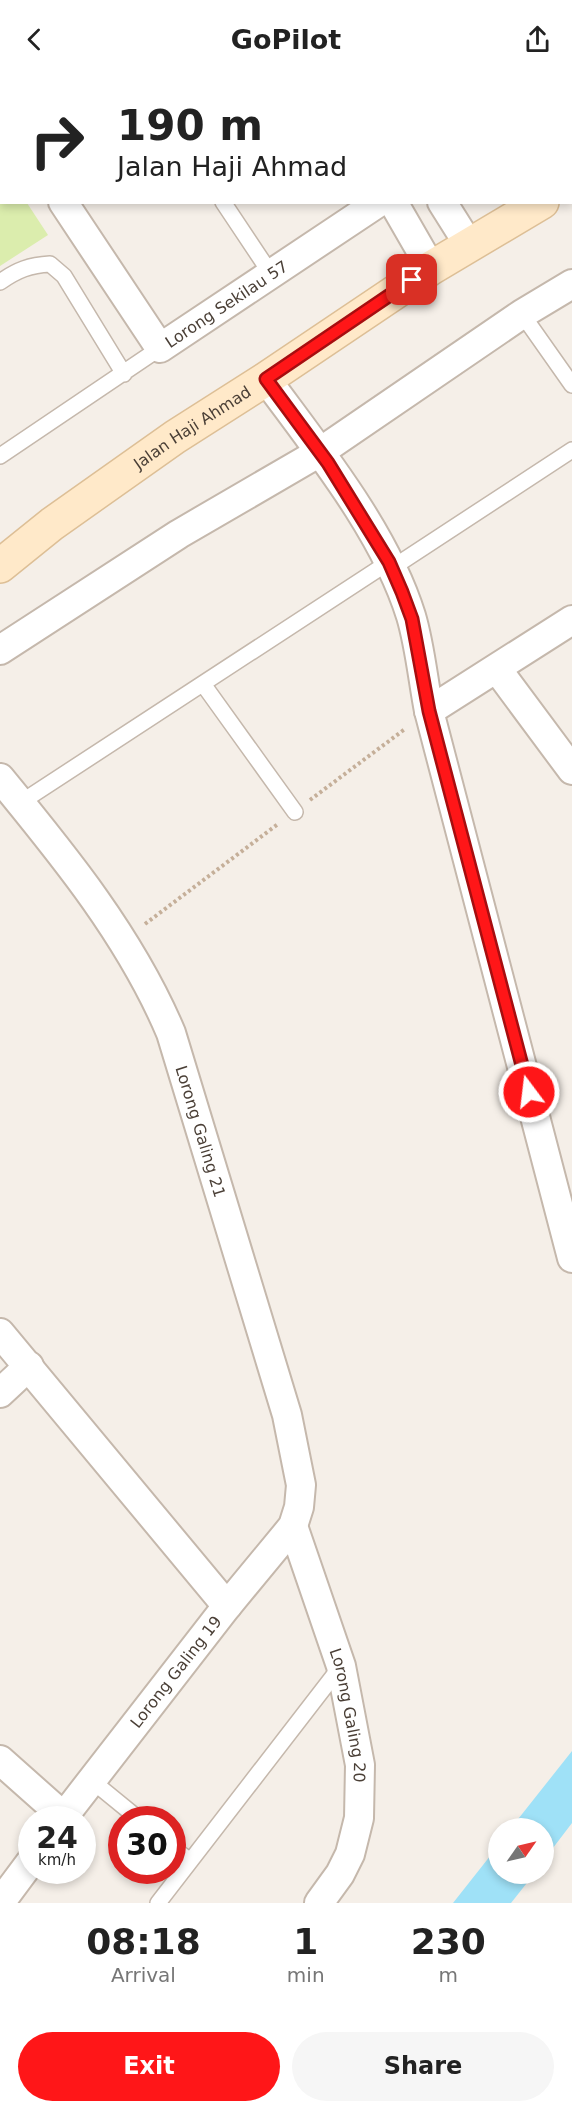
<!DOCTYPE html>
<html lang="en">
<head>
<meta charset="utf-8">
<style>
	body { margin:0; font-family:"DejaVu Sans",sans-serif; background:#f6f6f6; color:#222; height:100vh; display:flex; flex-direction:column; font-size:22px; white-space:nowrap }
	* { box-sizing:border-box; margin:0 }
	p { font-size:20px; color:#767676 }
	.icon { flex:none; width:33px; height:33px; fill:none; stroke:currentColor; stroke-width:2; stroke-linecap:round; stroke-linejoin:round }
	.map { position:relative; height:1825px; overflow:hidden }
	.panel { display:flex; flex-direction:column; background:#fff; flex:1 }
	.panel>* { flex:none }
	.guide { position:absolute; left:0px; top:0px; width:573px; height:126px; box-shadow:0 3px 9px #0003; background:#fff; color:#222; overflow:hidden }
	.needle { width:39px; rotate:56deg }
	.tools { position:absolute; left:488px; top:1740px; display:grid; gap:12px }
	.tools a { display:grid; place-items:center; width:66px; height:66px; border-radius:50%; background:#fff; box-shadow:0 3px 9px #0003; font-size:30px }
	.speed { position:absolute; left:18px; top:1728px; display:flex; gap:12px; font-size:30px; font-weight:700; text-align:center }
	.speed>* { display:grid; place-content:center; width:78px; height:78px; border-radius:50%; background:#fff; box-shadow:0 3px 9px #0003; line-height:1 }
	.speed small { font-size:15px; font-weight:400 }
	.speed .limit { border:9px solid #d22; background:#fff; color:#111 }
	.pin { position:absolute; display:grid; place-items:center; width:51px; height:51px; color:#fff; margin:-26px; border-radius:12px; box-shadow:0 3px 9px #0006 }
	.me { position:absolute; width:66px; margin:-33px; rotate:345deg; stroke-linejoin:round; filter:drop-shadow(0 0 4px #0008) }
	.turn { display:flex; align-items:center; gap:21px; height:126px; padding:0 18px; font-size:27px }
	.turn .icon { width:78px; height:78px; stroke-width:2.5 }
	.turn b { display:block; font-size:42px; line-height:51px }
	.eta { display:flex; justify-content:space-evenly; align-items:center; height:102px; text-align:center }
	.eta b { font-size:36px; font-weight:800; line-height:42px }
	.action { display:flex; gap:12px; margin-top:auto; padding:12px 18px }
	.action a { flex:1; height:69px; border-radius:36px; background:#ff1618; color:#fff; font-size:24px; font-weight:800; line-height:69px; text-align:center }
	.action a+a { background:#f6f6f6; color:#222 }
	header { display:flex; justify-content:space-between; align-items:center; height:78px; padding:0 18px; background:#fff; font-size:27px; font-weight:800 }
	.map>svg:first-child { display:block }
</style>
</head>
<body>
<header><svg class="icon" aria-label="back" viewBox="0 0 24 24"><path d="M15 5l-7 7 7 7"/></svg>GoPilot<svg class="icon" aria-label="share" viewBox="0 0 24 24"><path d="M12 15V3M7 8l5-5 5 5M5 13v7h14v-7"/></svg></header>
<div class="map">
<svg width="572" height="1825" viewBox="0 0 572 1825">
	<rect width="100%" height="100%" fill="#f5efe8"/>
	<path fill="#dbedad" d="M0,84L2,124L27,125L48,157L0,188Z"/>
	<path fill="#9fe1f7" d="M572,1673V1745L543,1783V1750H511Z
		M498,1768V1796H534L511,1825H453Z"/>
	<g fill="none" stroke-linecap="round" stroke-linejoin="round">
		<defs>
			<path id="lane" d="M141,0L142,2
				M558,0V2
				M376,2L379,0
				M534,2L537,0
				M572,28V29
				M223,124L271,196
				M0,204C17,192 30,187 50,186L64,198L124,296
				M522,236L572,307
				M0,378L160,270
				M392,490L572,372
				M203,606L295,734
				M20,725L389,484
				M91,1702L140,1742
				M172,1769L190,1783
				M158,1825L341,1588"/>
			<g id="street">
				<path d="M337,0L338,2"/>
				<path d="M0,30L2,33"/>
				<path id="s1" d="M63,124L160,270L379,124"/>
				<path d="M393,124L431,190"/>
				<path d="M442,124L469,167"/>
				<path d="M266,301C318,372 385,454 411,538C420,568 423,602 429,633L572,1180"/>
				<path d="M0,572L179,456L320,374L522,236L572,206"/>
				<path d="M497,591L572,692"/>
				<path d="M429,633L572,542"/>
				<path id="s2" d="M0,700C65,779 131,860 171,955L287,1337L301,1407L299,1429L293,1448L227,1528L61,1742"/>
				<path d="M0,1255L227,1528"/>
				<path d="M0,1315L29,1288"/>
				<path id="s3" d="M293,1448L341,1588L360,1687L359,1740L350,1776L340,1796L319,1825"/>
				<path d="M0,1682L63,1738"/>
				<path d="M0,1825L32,1782"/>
			</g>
			<g id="secondary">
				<path id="s4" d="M0,488L52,446L175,359L266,301L431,190L542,124"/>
			</g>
		</defs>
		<use href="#lane" stroke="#c5b8ac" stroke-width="18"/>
		<use href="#street" stroke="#c5b8ac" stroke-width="32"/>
		<use href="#secondary" stroke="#ddbf96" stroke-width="36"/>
		<path stroke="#c5af99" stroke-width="4" stroke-dasharray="3 3" stroke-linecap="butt" d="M310,722L405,651
			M145,846L278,746"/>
		<use href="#lane" stroke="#fff" stroke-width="15"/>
		<use href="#street" stroke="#fff" stroke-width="28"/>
		<use href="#secondary" stroke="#ffe9c9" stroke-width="33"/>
	</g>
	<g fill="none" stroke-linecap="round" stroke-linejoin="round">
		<defs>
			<path id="route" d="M412,202L266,301L328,385L389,484L402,514L412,541L429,633L529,1014"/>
		</defs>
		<use href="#route" stroke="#a60e10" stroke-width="15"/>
		<use href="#route" stroke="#ff1618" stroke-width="10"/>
	</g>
	<g text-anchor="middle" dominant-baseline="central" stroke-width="5" stroke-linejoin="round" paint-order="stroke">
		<g font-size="16" fill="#4a3f36" stroke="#fff">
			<text stroke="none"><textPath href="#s1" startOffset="255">Lorong Sekilau 57</textPath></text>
			<text stroke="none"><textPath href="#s4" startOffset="237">Jalan Haji Ahmad</textPath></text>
			<text stroke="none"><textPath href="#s2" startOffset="411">Lorong Galing 21</textPath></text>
			<text transform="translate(176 1594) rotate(-52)">Lorong Galing 19</text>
			<text stroke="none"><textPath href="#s3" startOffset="198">Lorong Galing 20</textPath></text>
		</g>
	</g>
</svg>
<div class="tools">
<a><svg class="needle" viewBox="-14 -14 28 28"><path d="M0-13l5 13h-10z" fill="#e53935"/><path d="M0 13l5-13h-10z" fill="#767676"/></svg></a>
</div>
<div class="speed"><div>24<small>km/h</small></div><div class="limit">30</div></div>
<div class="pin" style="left:412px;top:202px;background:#d93025"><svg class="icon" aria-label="arrive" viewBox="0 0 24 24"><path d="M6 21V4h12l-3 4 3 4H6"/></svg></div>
<svg class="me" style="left:529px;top:1014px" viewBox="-20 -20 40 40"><circle r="17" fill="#ff1618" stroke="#fff" stroke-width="3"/><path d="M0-11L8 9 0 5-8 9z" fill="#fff"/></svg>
<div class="guide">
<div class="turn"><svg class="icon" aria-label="right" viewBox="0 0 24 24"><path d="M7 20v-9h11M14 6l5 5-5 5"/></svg><div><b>190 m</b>Jalan Haji Ahmad</div></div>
</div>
</div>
<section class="panel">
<div class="eta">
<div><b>08:18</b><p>Arrival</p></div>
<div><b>1</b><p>min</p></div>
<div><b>230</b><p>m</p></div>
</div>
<div class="action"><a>Exit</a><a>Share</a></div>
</section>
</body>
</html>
